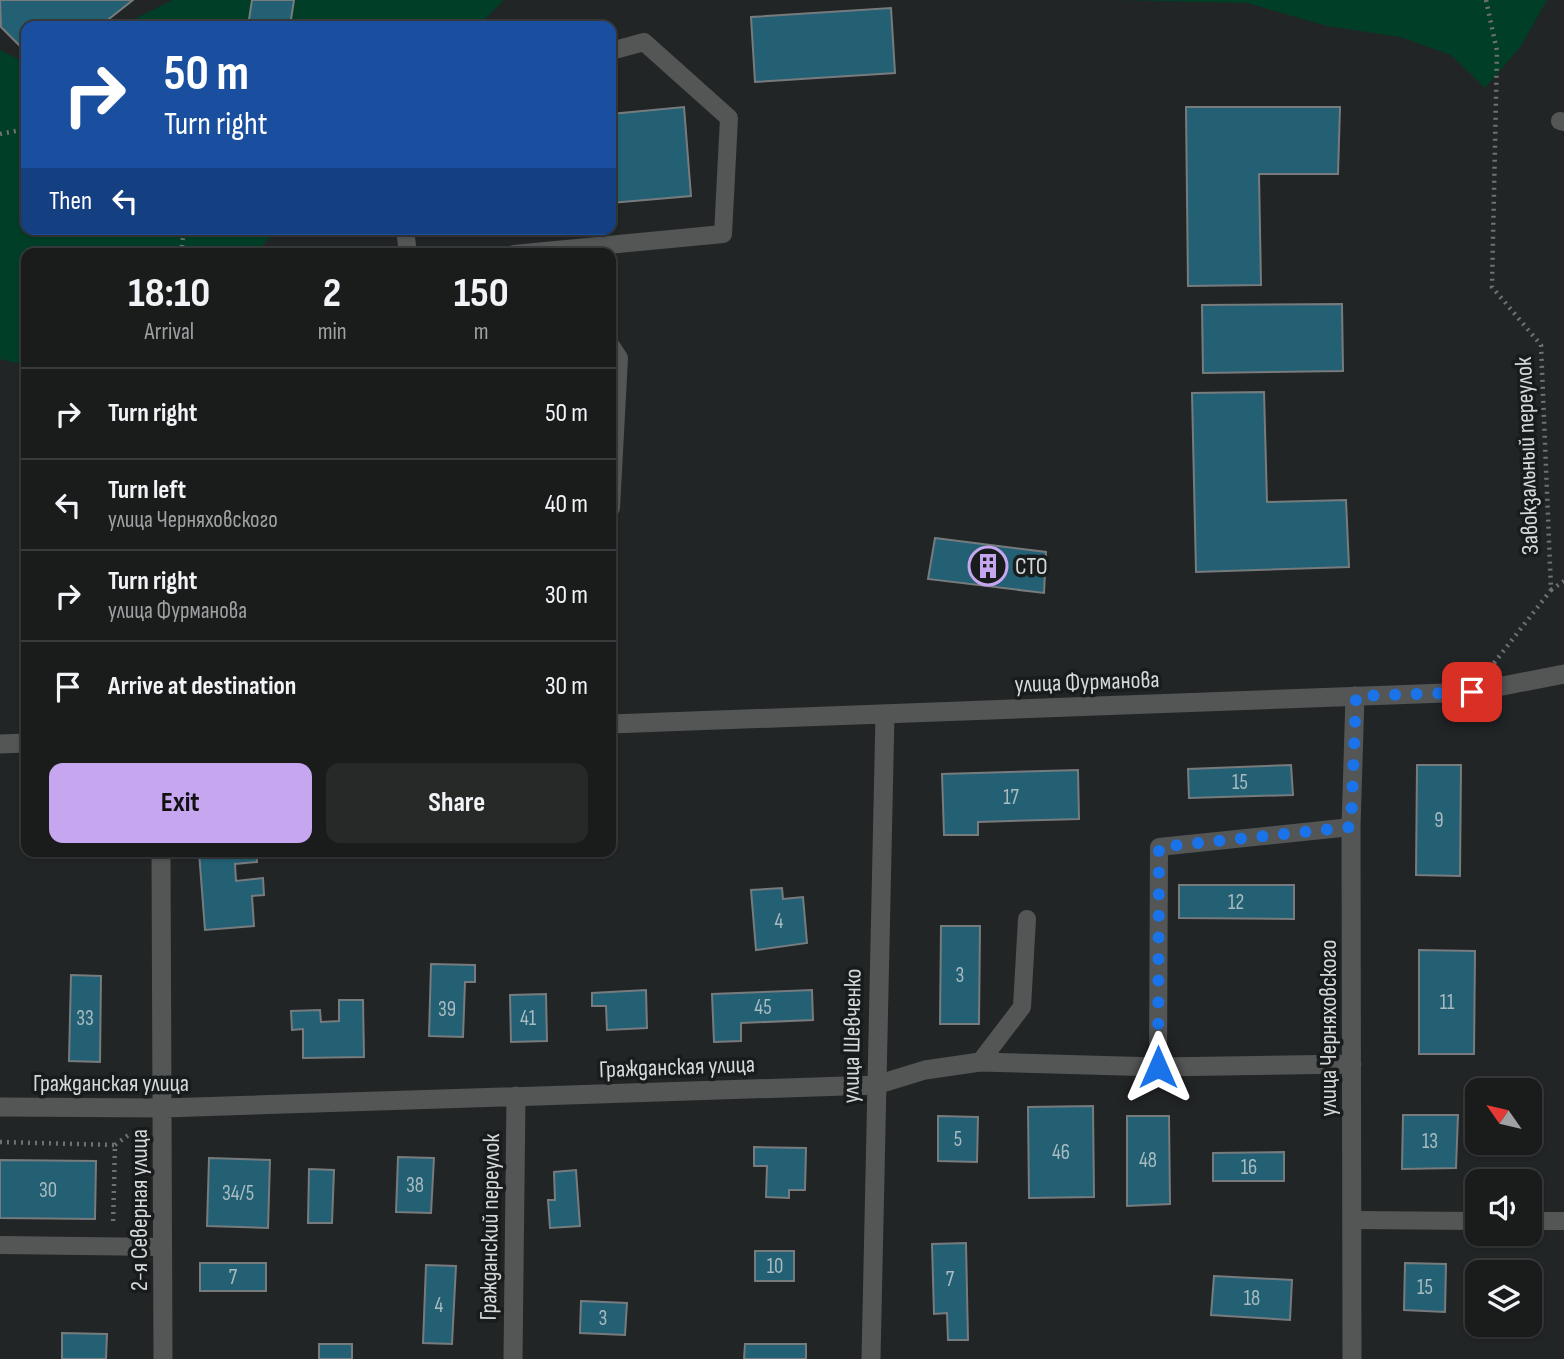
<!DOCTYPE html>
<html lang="en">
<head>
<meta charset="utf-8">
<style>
	body { margin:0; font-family:"Sofia Sans Condensed",sans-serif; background:#272929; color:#f1f3f6; height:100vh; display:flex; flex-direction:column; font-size:26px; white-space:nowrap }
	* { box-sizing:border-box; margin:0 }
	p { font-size:23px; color:#9fa1a3 }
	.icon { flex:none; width:38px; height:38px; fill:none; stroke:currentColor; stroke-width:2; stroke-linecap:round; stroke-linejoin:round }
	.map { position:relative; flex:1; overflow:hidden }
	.drawer { position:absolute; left:21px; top:248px; width:595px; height:609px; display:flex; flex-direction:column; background:#1a1c1c; border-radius:14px; box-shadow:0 2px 5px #0004,0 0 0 2px #383a3b }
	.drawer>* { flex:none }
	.top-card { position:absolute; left:21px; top:21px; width:595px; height:214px; border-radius:14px; box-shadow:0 2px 5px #0004,0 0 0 2px #383a3b; background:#1a4fa0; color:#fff; overflow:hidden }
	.needle { width:46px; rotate:304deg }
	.tools { position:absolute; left:1465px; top:1078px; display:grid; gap:14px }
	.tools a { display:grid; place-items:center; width:77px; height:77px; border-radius:14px; background:#1a1c1c; box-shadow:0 2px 5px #0004,0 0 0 2px #383a3b; font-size:35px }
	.pin { position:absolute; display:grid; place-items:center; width:60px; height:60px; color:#fff; margin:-30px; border-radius:14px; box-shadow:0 4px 10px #0006 }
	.me { position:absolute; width:77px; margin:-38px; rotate:0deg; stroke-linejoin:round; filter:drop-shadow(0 0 5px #0008) }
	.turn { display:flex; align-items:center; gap:24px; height:147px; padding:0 28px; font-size:32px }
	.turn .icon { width:91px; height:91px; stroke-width:2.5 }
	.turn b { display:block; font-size:49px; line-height:60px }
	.then { display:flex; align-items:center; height:66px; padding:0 28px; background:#0003; gap:14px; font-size:26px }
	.eta { display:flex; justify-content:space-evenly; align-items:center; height:119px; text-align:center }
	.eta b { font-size:42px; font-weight:700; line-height:49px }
	.button { display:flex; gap:14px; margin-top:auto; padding:14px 28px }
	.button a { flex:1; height:80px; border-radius:14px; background:#c7a6f0; color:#111; font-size:28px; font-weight:700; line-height:80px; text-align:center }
	.button a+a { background:#272929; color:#f1f3f6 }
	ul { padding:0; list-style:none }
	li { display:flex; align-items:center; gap:21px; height:91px; padding:0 28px; border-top:2px solid #383a3b }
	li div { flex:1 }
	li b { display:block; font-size:26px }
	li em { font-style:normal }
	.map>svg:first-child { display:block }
</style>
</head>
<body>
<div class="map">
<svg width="1564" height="1359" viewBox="0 0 1564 1359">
	<rect width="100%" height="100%" fill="#222526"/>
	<path fill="#003e27" d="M173,0H504L478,26H120Z
		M1121,0H1547L1521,46L1485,88L1451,55L1400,37L1327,26L1247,3Z
		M0,50L26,63V229H278L254,254H26V365L0,359Z"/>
	<path fill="#236074" stroke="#777b7d" stroke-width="2" d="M0,0H133L100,26H26V52L1,27Z
		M252,0H294L290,26H248Z
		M891,8L895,73L755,82L751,17Z
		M684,107L691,196L611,203V114Z
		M1186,107H1340L1338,174H1259L1261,285L1188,286Z
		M1342,304L1343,371L1203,373L1202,305Z
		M1264,392L1267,502L1346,500L1349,567L1196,572L1192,393Z
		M935,538L1046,552L1044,593L928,579Z
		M1291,765L1293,795L1189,798L1188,769Z
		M1417,765H1461L1460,876L1416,875Z
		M1078,770L1079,819L978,822V835H944L942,774Z
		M199,852H256L257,862L235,864L236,881L263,878L264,895L252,896L254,926L205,930Z
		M1179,885H1294V919L1179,918Z
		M782,888L783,899L803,897L807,943L756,950L751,890Z
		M941,926H980L979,1024H940Z
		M1419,950L1475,951L1474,1054H1419Z
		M431,964L475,965V982H465L463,1037L429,1036Z
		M71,975L101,976L100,1062L69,1061Z
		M646,990L647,1028L607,1030L606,1006H592V993Z
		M812,990L813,1020L741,1023V1041L714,1042L712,994Z
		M546,994L547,1041L511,1042L510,995Z
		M339,1000H363L364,1057L303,1058V1029L292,1030L291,1011L320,1010L321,1022L339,1021Z
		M1093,1106L1094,1197L1029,1198L1028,1107Z
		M1403,1115H1458L1456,1168L1402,1169Z
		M938,1116L978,1117L977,1162L938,1161Z
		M1127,1116H1169L1170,1204L1127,1206Z
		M754,1147L806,1148L805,1190H789V1198L766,1197L767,1166H754Z
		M1284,1152V1181H1213V1153Z
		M398,1157L434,1158L431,1213L396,1212Z
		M209,1158L270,1160L268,1228L207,1226Z
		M0,1160L96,1161L95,1219L0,1218Z
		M309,1169L334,1170L332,1223H308Z
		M576,1170L580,1226L550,1228L548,1200H555L554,1172Z
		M966,1243L968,1340H948L947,1313L934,1314L932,1244Z
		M755,1251H794V1281H755Z
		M200,1263H266V1291H200Z
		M1405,1263L1446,1264L1445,1312L1404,1310Z
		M426,1265L456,1266L452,1344L423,1343Z
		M1530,1275L1542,1276L1540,1320L1530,1319Z
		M1214,1276L1292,1280L1290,1320L1211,1315Z
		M581,1301L627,1303L625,1335L580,1333Z
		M62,1333L107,1334L106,1359H62Z
		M319,1344H352V1359H319Z
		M745,1344H806V1359H744Z"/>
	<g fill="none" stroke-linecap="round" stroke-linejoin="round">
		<path stroke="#6f7273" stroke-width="4.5" stroke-dasharray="2 5" stroke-linecap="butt" d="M1486,0L1497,51L1492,287L1541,345L1551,590L1494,663
			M0,134L26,129
			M181,254L184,229
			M1551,590L1564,581
			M0,1142L115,1145L113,1226
			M115,1145L131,1133"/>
		<path stroke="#545656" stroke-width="18" d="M1560,121L1564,122
			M405,229L408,254
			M514,254L723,234L729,118L644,42L611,51
			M611,346L619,358L611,508
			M980,1062L1022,1007L1027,919
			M1158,1067L1159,847L1351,827
			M1354,1220L1477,1221
			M1530,1221H1564
			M0,1245L162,1247"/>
		<path stroke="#545656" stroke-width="19" d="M611,724L1472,692L1564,674
			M0,744L26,743
			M161,852L163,1359
			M0,1107L164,1108L876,1085L925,1070L980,1062L1158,1067L1352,1064
			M513,1359L516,1096
			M871,1359L885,714
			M1352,1359L1351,827L1355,696"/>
	</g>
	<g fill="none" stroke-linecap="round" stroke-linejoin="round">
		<path stroke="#1a73e8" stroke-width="12" stroke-dasharray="0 21.6" d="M1158,1067L1159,847L1351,827L1356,696L1472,692"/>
	</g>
	<defs>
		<symbol id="building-ring" viewBox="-11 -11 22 22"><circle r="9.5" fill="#181c1c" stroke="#c7a6f0" stroke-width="1.5"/><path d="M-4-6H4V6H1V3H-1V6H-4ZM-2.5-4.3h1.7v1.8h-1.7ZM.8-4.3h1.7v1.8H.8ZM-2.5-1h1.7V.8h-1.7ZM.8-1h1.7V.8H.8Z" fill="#c7a6f0"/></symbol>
	</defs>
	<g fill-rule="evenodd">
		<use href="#building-ring" x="966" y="544" width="44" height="44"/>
	</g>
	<g text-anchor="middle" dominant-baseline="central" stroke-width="7" stroke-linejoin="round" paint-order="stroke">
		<g font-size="21" fill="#a9bbc0">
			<text x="1240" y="782">15</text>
			<text x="1011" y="797">17</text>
			<text x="1439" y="820">9</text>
			<text x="1236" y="902">12</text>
			<text x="779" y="921">4</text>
			<text x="960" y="975">3</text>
			<text x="1447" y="1002">11</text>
			<text x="763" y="1007">45</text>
			<text x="447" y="1009">39</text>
			<text x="85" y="1018">33</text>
			<text x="528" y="1018">41</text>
			<text x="958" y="1139">5</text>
			<text x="1430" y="1141">13</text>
			<text x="1061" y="1152">46</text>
			<text x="1148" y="1160">48</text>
			<text x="1249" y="1167">16</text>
			<text x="415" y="1185">38</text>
			<text x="48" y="1190">30</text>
			<text x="238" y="1193">34/5</text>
			<text x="775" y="1266">10</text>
			<text x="233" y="1277">7</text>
			<text x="950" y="1279">7</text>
			<text x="1425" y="1287">15</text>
			<text x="1252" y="1298">18</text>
			<text x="439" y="1305">4</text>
			<text x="603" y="1318">3</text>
		</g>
		<g font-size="24" fill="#d6d9d9" stroke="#181c1c">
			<text transform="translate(1527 456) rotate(-92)">Завокзальный переулок</text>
			<text transform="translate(1087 682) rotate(-2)">улица Фурманова</text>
			<text transform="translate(1328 1028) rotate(-90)">улица Черняховского</text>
			<text transform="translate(852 1036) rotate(-89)">улица Шевченко</text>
			<text transform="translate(677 1067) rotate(-2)">Гражданская улица</text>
			<text x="111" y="1083">Гражданская улица</text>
			<text transform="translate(139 1210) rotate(-90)">2-я Северная улица</text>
			<text transform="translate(490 1227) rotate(-89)">Гражданский переулок</text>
		</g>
		<g font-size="24" fill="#d6d9d9" stroke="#181c1c" text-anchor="start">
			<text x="1015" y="566">СТО</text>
		</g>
	</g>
</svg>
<div class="tools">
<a><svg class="needle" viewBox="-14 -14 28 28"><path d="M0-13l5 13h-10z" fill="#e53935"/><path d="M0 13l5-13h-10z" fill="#9fa1a3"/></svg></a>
<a><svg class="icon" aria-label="sound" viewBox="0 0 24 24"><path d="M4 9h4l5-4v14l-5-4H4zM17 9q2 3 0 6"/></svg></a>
<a><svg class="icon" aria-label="layers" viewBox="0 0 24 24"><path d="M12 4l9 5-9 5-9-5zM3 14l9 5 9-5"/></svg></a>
</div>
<div class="pin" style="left:1472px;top:692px;background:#d93025"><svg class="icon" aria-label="arrive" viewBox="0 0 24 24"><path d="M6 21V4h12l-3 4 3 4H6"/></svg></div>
<svg class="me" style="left:1158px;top:1067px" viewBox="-20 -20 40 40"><path d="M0-17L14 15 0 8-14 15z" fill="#1a73e8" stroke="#fff" stroke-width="4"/></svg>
<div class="top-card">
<div class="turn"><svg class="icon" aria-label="right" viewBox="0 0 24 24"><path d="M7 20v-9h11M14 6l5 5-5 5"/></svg><div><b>50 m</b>Turn right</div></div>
<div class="then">Then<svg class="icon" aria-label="left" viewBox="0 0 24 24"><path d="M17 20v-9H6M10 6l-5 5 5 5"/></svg></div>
</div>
<section class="drawer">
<div class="eta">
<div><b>18:10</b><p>Arrival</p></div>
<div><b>2</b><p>min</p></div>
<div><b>150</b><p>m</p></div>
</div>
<ul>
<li><svg class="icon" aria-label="right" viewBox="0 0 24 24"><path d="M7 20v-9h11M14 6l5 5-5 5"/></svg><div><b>Turn right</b></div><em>50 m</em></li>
<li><svg class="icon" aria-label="left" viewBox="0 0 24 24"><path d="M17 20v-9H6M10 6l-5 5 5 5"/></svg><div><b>Turn left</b><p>улица Черняховского</p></div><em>40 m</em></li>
<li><svg class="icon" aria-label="right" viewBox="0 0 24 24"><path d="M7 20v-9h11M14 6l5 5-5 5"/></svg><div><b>Turn right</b><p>улица Фурманова</p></div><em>30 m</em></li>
<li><svg class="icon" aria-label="arrive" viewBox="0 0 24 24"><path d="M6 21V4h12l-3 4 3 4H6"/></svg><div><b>Arrive at destination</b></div><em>30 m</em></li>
</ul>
<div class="button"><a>Exit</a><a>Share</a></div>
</section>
</div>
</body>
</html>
